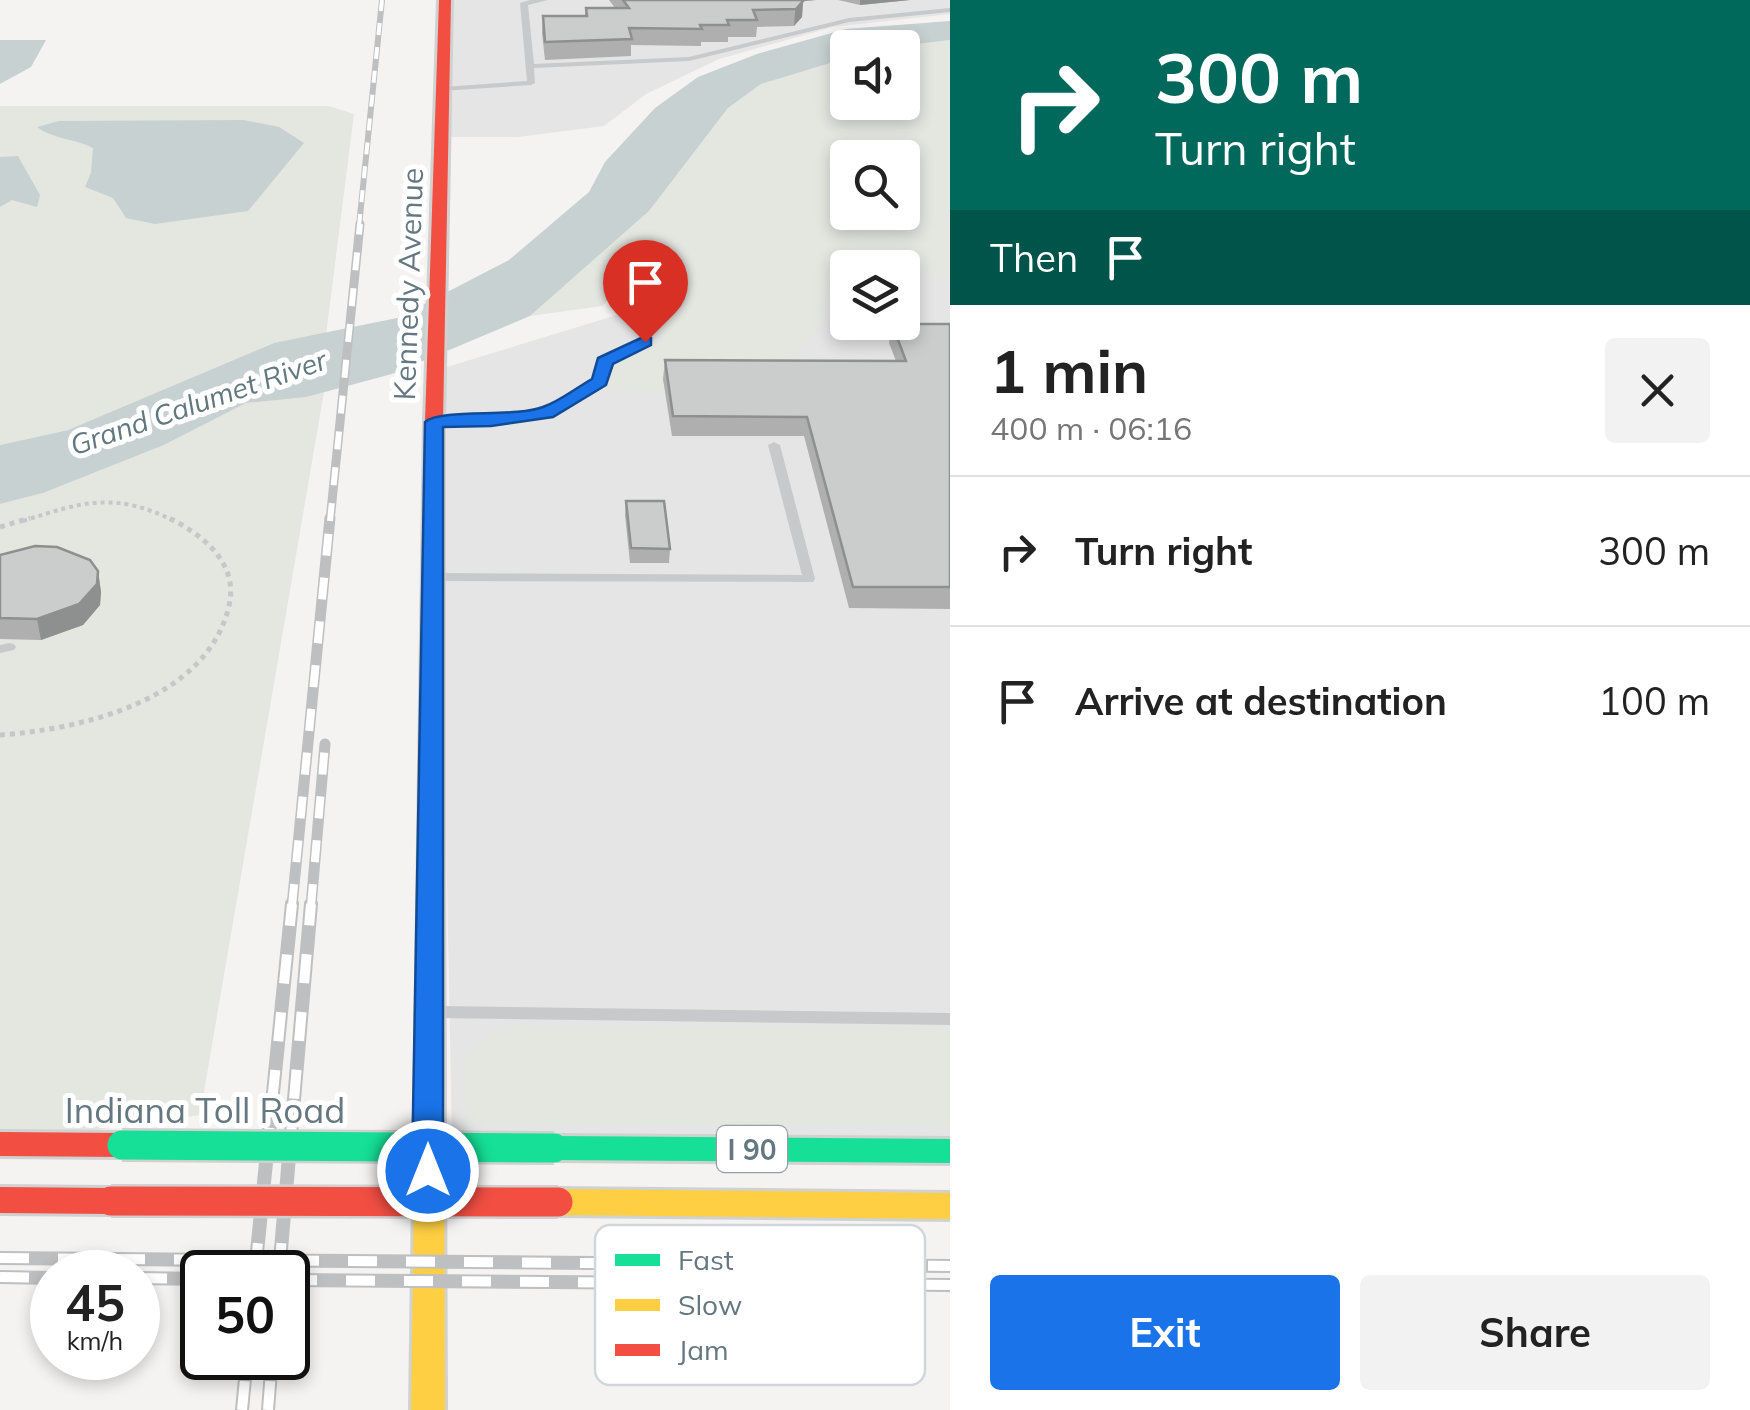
<!DOCTYPE html>
<html lang="en">
<head>
<meta charset="utf-8">
<style>
	body { margin:0; font-family:Mulish,sans-serif; background:#f2f2f2; color:#222; height:100vh; display:flex; flex-direction:column; font-size:38px; white-space:nowrap }
	* { box-sizing:border-box; margin:0 }
	p { font-size:32px; color:#767676 }
	.icon { flex:none; width:55px; height:55px; fill:none; stroke:currentColor; stroke-width:2; stroke-linecap:round; stroke-linejoin:round }
	.map { position:relative; flex:1; overflow:hidden }
	.details { display:flex; flex-direction:column; background:#fff; width:800px }
	.details>* { flex:none }
	.banner { background:#00695c; color:#fff; overflow:hidden }
	.controls { position:absolute; left:830px; top:30px; display:grid; gap:20px }
	.controls a { display:grid; place-items:center; width:90px; height:90px; border-radius:10px; background:#fff; box-shadow:0 5px 15px #0003; font-size:50px }
	.speed { position:absolute; left:30px; top:1250px; display:flex; gap:20px; font-size:50px; font-weight:700; text-align:center }
	.speed>* { display:grid; place-content:center; width:130px; height:130px; border-radius:50%; background:#fff; box-shadow:0 5px 15px #0003; line-height:1 }
	.speed small { font-size:25px; font-weight:400 }
	.speed .limit { border:5px solid #111; border-radius:15px; background:#fff; color:#111 }
	.pin { position:absolute; display:grid; place-items:center; width:85px; height:85px; color:#fff; margin:-102px -42px; border-radius:50% 50% 50% 0; rotate:-45deg; box-shadow:0 0 10px #0007 }
	.pin .icon { rotate:45deg }
	.me { position:absolute; width:110px; margin:-55px; rotate:0deg; stroke-linejoin:round; filter:drop-shadow(0 0 8px #0008) }
	.turn { display:flex; align-items:center; gap:35px; height:210px; padding:0 40px; font-size:45px }
	.turn .icon { width:130px; height:130px; stroke-width:2.5 }
	.turn b { display:block; font-size:70px; line-height:85px }
	.then { display:flex; align-items:center; height:95px; padding:0 40px; background:#0003; gap:20px; font-size:38px }
	.round { display:grid; place-items:center; flex:none; width:105px; height:105px; border-radius:10px; background:#f2f2f2 }
	.headline { display:flex; align-items:center; justify-content:space-between; height:170px; padding:0 40px }
	h1 { font-size:60px; font-weight:700; line-height:75px }
	.action { display:flex; gap:20px; margin-top:auto; padding:20px 40px }
	.action a { flex:1; height:115px; border-radius:10px; background:#1a73e8; color:#fff; font-size:40px; font-weight:700; line-height:115px; text-align:center }
	.action a+a { background:#f2f2f2; color:#222 }
	ul { padding:0; list-style:none }
	li { display:flex; align-items:center; gap:30px; height:150px; padding:0 40px; border-top:2px solid #e0e0e0 }
	li div { flex:1 }
	li b { display:block; font-size:38px }
	li em { font-style:normal }
	main { display:flex; flex:1; min-height:0 }
	.map>svg:first-child { display:block }
</style>
</head>
<body>
<main>
<div class="map">
<svg width="950" height="1410" viewBox="0 0 950 1410">
	<rect width="100%" height="100%" fill="#f4f3f2"/>
	<path fill="#e4e5e4" d="M444,0H950V14L833,27L719,59L646,94L604,126L518,137H440Z
		M950,270V1151L452,1138L437,370L761,271H847L848,322H902L903,271Z"/>
	<path fill="#e4e6e0" fill-rule="evenodd" d="M950,40V276L903,271L902,268H848L847,277L833,286L819,310L825,322L808,336L799,354L838,368L876,365L897,354L950,355L666,393L627,391L600,380L603,365L627,351L664,342L662,331L647,325L627,282L602,306L530,316L649,211L728,108L761,84L847,58L848,102H902V48L893,47ZM848,158H902V212H848Z
		M0,106H329L354,114L326,335L274,343L68,430L0,445Z
		M324,392L200,1115L0,1144V504L43,493L164,445L246,403Z
		M510,1026L950,1029V1125L467,1124L464,1059L479,1040Z"/>
	<path fill="#c7d1d2" d="M950,21V40L893,47L848,48L847,58L761,84L728,108L649,211L530,316L392,374L306,397L246,403L164,445L43,493L0,504V445L68,430L274,343L397,318L509,260L589,192L605,162L655,108L698,77L757,54L846,29Z
		M0,40H46L31,67L0,84Z
		M244,120L279,127L304,143L248,211L155,224L126,218L113,198L85,187L91,173L93,148C74,138 55,140 37,127L59,121Z
		M18,156L40,195L37,207L12,200L0,207V157Z"/>
	<g fill="none" stroke-linecap="round" stroke-linejoin="round">
		<defs>
			<path id="fast" d="M554,1136L950,1139V1163L554,1160L544,1156L539,1148L544,1140Z"/>
			<path id="slow" d="M431,830L440,832L443,838L445,1410H411L419,838L422,832Z
				M558,1189L950,1193V1219L558,1215L547,1211L543,1202L547,1193Z"/>
			<path id="jam" d="M439,0H451L443,422V838L440,844H422L419,838L425,422Z
				M0,1132L122,1133L132,1137L137,1145L132,1153L122,1157L0,1156Z
				M0,1187L111,1188L122,1192L126,1201L122,1210L111,1214L0,1213Z"/>
		</defs>
		<use href="#fast" stroke="#d0d1d1" stroke-width="6"/>
		<use href="#slow" stroke="#d0d1d1" stroke-width="6"/>
		<use href="#jam" stroke="#d0d1d1" stroke-width="6"/>
		<path stroke="#c6c7c8" stroke-width="4" stroke-dasharray="4 4" stroke-linecap="butt" d="M23,521C82,502 115,491 174,521"/>
		<path stroke="#c6c7c8" stroke-width="5" stroke-dasharray="5 5" stroke-linecap="butt" d="M0,527L30,518
			M0,735C83,729 207,700 229,606C239,563 203,535 169,518"/>
		<path fill="#c8c9ca" fill-rule="evenodd" d="M530,0H548L528,5L534,64L689,57L849,18L950,8V12L849,22L689,61L534,68L535,83L531,85L440,91V87H443L527,81L520,3Z
			M645,338L650,341L649,343L610,364L604,384C544,421 503,424 435,425L429,422L435,419C502,417 536,416 595,380L601,360Z
			M774,442L780,445L815,579L813,582L435,581L429,577L435,573L802,575L768,445Z
			M9,643L14,644L16,647L14,650L0,653V645Z
			M438,1006L950,1013V1025L438,1018L432,1016L430,1012L432,1008Z"/>
		<use href="#fast" fill="#16e098" fill-rule="evenodd"/>
		<use href="#slow" fill="#ffcf43" fill-rule="evenodd"/>
		<use href="#jam" fill="#f24e42" fill-rule="evenodd"/>
		<defs>
			<path id="rail-far3" d="M359,226L382,0"/>
			<path id="rail-far2" d="M330,521L360,224"/>
			<path id="rail-far1" d="M292,906L330,518
				M311,906L325,744"/>
			<path id="rail" d="M0,1258L950,1266
				M255,1272L292,904
				M279,1272L311,904
				M0,1277L52,1278
				M138,1278L202,1279
				M288,1280L950,1285
				M242,1410L247,1358
				M268,1410L272,1358"/>
		</defs>
		<use href="#rail-far3" stroke="#bebfc0" stroke-width="6"/>
		<use href="#rail-far2" stroke="#bebfc0" stroke-width="9"/>
		<use href="#rail-far1" stroke="#bebfc0" stroke-width="11"/>
		<use href="#rail" stroke="#bebfc0" stroke-width="14"/>
		<use href="#rail-far3" stroke="#fff" stroke-width="4" stroke-dasharray="12" stroke-linecap="butt"/>
		<use href="#rail-far2" stroke="#fff" stroke-width="6" stroke-dasharray="18" stroke-linecap="butt"/>
		<use href="#rail-far1" stroke="#fff" stroke-width="8" stroke-dasharray="22" stroke-linecap="butt"/>
		<use href="#rail" stroke="#fff" stroke-width="10" stroke-dasharray="29" stroke-linecap="butt"/>
		<defs>
			<path id="fast-bridge" d="M122,1145L554,1148"/>
			<path id="jam-bridge" d="M111,1201L558,1202"/>
		</defs>
		<use href="#fast-bridge" stroke="#d0d0d0" stroke-width="34" stroke-linecap="butt"/>
		<use href="#jam-bridge" stroke="#d0d0d0" stroke-width="34" stroke-linecap="butt"/>
		<use href="#fast-bridge" stroke="#16e098" stroke-width="29"/>
		<use href="#jam-bridge" stroke="#f24e42" stroke-width="29"/>
	</g>
	<path fill="#afafaf" d="M609,0H816L803,1L802,17L794,26L757,27L756,37H728V42H701V46L631,45V56L545,60L542,33L543,16H585L586,8H615Z
		M838,0H910L860,5Z
		M892,324H950V609L849,608L804,436H672L663,379L665,360L896,361L889,343Z
		M626,501L670,549L669,563H630L625,515Z
		M0,555L98,571L101,592L100,605L83,625L41,640L0,639Z"/>
	<path fill="#8e8f8f" d="M796,0H816L803,1L802,17L794,26Z
		M860,0H910L860,5Z
		M98,571L101,592L100,605L83,625L41,640L37,619Z"/>
	<path fill="#cbcccc" stroke="#8e8f8f" stroke-width="2.5" d="M623,0H804L796,9L753,10L757,20H727L729,25H700L702,29L629,28L632,39L545,42L543,16H587L586,8H629Z
		M892,324H950V587H853L807,417L673,416L665,360L906,361Z
		M626,501H664L670,549L631,548Z
		M35,546L57,547L90,560L98,571L97,584L79,604L37,619L0,618V555Z"/>
	<path fill="#1a73e8" stroke="#114b97" stroke-width="2.5" d="M645,336L651,338V345L613,364L606,385L553,417L491,426L443,427V1171L438,1180L428,1184L417,1180L412,1171L425,422C442,408 515,418 543,407C560,401 576,388 592,379L598,358Z"/>
	<g text-anchor="middle" dominant-baseline="central" stroke-width="10" stroke-linejoin="round" paint-order="stroke">
		<g font-size="28" font-style="italic" fill="#60787e" stroke="#fff">
			<text transform="translate(198 402) rotate(-19)">Grand Calumet River</text>
		</g>
		<rect fill="#fff" stroke="#93a0a6" stroke-width="2.5" x="717" y="1126" width="70" height="46" rx="8"/>
		<g font-size="28" font-weight="bold" fill="#657780">
			<text x="752" y="1149">I 90</text>
		</g>
		<g font-size="30" fill="#657780" stroke="#fff">
			<text transform="translate(408 284) rotate(-88)">Kennedy Avenue</text>
		</g>
		<g font-size="35" fill="#657780" stroke="#fff">
			<text x="205" y="1110">Indiana Toll Road</text>
		</g>
	</g>
	<rect x="595" y="1225" width="330" height="160" rx="15" fill="#fff" stroke="#d1d6d9" stroke-width="2.5"/>
	<rect x="615" y="1254" width="45" height="12" fill="#16e098"/>
	<rect x="615" y="1299" width="45" height="12" fill="#ffcf43"/>
	<rect x="615" y="1344" width="45" height="12" fill="#f24e42"/>
	<g font-size="28" fill="#657780">
		<text x="678" y="1270">Fast</text>
		<text x="678" y="1315">Slow</text>
		<text x="678" y="1360">Jam</text>
	</g>
</svg>
<div class="controls">
<a><svg class="icon" aria-label="sound" viewBox="0 0 24 24"><path d="M4 9h4l5-4v14l-5-4H4zM17 9q2 3 0 6"/></svg></a>
<a><svg class="icon" aria-label="search" viewBox="0 0 24 24"><circle cx="10" cy="10" r="6"/><path d="M15 15l6 6"/></svg></a>
<a><svg class="icon" aria-label="layers" viewBox="0 0 24 24"><path d="M12 4l9 5-9 5-9-5zM3 14l9 5 9-5"/></svg></a>
</div>
<div class="speed"><div>45<small>km/h</small></div><div class="limit">50</div></div>
<div class="pin" style="left:645px;top:342px;background:#d93025"><svg class="icon" aria-label="arrive" viewBox="0 0 24 24"><path d="M6 21V4h12l-3 4 3 4H6"/></svg></div>
<svg class="me" style="left:428px;top:1171px" viewBox="-20 -20 40 40"><circle r="17" fill="#1a73e8" stroke="#fff" stroke-width="3"/><path d="M0-11L8 9 0 5-8 9z" fill="#fff"/></svg>
</div>
<section class="details">
<div class="banner">
<div class="turn"><svg class="icon" aria-label="right" viewBox="0 0 24 24"><path d="M7 20v-9h11M14 6l5 5-5 5"/></svg><div><b>300 m</b>Turn right</div></div>
<div class="then">Then<svg class="icon" aria-label="arrive" viewBox="0 0 24 24"><path d="M6 21V4h12l-3 4 3 4H6"/></svg></div>
</div>
<div class="headline"><div><h1>1 min</h1><p>400 m · 06:16</p></div><a class="round"><svg class="icon" aria-label="close" viewBox="0 0 24 24"><path d="M6 6l12 12M18 6L6 18"/></svg></a></div>
<ul>
<li><svg class="icon" aria-label="right" viewBox="0 0 24 24"><path d="M7 20v-9h11M14 6l5 5-5 5"/></svg><div><b>Turn right</b></div><em>300 m</em></li>
<li><svg class="icon" aria-label="arrive" viewBox="0 0 24 24"><path d="M6 21V4h12l-3 4 3 4H6"/></svg><div><b>Arrive at destination</b></div><em>100 m</em></li>
</ul>
<div class="action"><a>Exit</a><a>Share</a></div>
</section>
</main>
</body>
</html>
